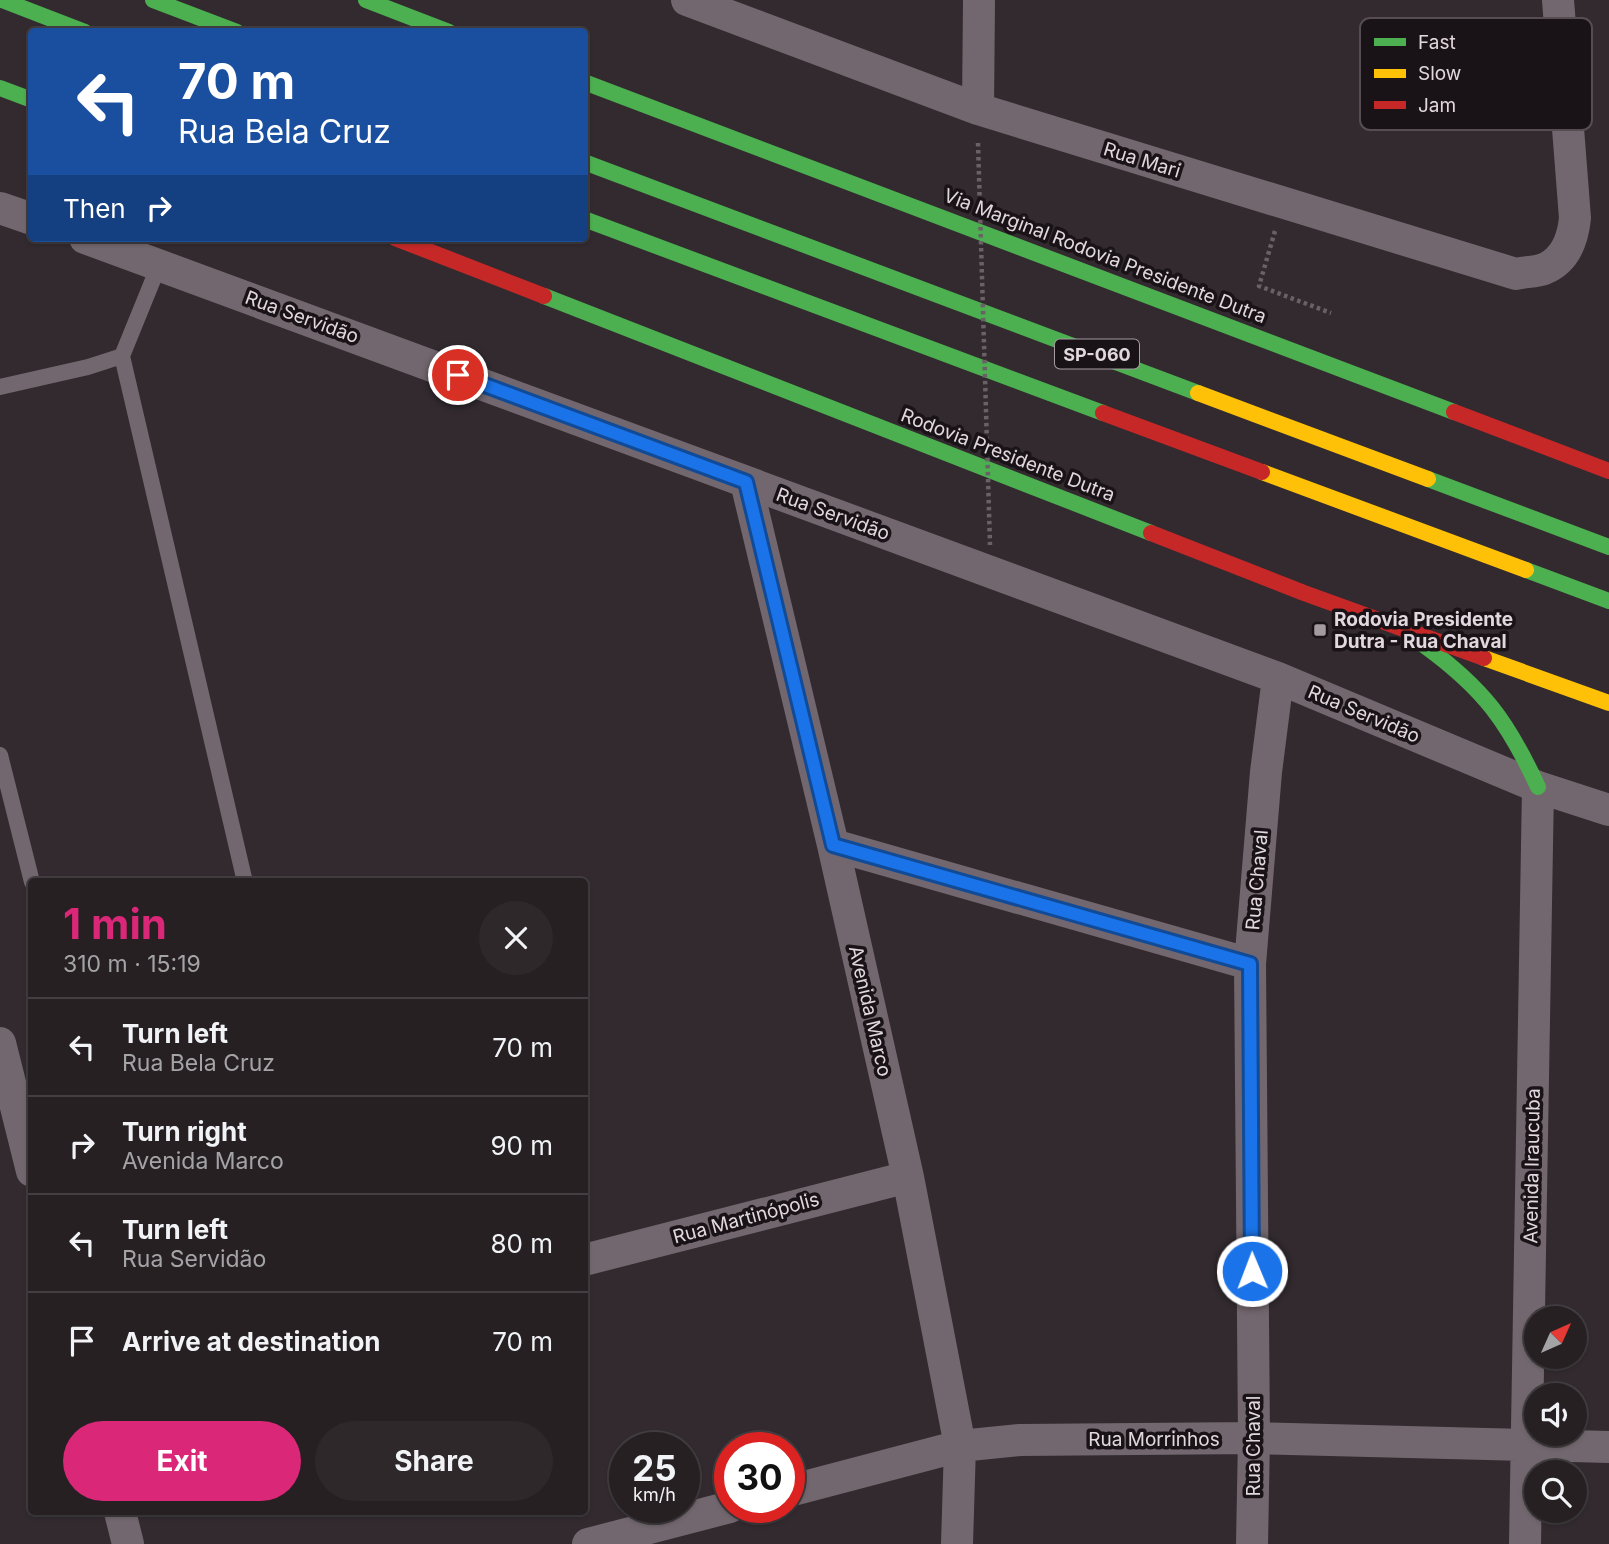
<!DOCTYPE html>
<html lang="en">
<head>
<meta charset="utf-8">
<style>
	body { margin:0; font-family:Inter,sans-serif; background:#2e282b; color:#f1f3f6; height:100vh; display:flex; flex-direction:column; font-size:26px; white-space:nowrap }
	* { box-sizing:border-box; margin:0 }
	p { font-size:23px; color:#a4a3a6 }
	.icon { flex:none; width:38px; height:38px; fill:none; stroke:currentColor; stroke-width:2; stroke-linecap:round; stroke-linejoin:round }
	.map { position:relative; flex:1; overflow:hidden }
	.details { position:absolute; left:28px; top:878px; width:560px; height:637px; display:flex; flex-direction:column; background:#262023; border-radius:7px; box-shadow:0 2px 5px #0004,0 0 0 2px #423e41 }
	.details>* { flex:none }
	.hud { position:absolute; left:28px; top:28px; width:560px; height:214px; border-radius:7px; box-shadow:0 2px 5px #0004,0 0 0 2px #423e41; background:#1a4fa0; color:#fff; overflow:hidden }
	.needle { width:46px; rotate:45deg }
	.fabs { position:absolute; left:1524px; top:1306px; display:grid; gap:14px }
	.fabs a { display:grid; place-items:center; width:63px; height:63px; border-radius:50%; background:#262023; box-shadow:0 2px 5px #0004,0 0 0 2px #423e41; font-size:35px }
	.speed { position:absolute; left:609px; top:1432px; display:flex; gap:14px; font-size:35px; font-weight:700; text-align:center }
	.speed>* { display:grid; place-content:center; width:91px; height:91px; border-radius:50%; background:#262023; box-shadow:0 2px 5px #0004,0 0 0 2px #423e41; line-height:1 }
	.speed small { font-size:18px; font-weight:400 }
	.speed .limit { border:10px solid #d22; background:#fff; color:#111 }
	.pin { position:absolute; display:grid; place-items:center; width:60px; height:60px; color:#fff; margin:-30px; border:4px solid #fff; border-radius:50%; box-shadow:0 2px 7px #0007 }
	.me { position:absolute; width:77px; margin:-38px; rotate:359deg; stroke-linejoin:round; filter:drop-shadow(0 0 5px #0008) }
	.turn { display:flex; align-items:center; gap:24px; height:147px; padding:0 35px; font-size:32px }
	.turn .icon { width:91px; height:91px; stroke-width:2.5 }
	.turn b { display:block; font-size:49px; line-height:60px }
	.then { display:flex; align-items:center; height:66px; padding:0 35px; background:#0003; gap:14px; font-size:26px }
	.round { display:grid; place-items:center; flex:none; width:74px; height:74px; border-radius:37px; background:#2e282b }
	.head { display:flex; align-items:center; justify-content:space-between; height:119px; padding:0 35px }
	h1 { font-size:42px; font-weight:700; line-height:52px; color:#db2777 }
	.action { display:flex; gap:14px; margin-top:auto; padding:14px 35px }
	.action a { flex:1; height:80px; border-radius:42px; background:#db2777; color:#fff; font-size:28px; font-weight:700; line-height:80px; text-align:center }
	.action a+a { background:#2e282b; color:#f1f3f6 }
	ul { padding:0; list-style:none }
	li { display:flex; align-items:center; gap:21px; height:98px; padding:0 35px; border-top:2px solid #423e41 }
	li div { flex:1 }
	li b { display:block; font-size:26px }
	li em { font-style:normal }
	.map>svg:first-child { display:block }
</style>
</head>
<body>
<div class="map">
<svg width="1609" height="1544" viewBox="0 0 1609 1544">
	<rect width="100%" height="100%" fill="#322a2f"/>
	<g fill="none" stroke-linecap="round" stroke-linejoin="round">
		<path stroke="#6a6167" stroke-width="4.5" stroke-dasharray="3.5 3.5" stroke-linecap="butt" d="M1275,231L1259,286L1331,313"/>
		<path stroke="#72676e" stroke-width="16" d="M122,356L245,882
			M0,387L88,367L122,356L159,265
			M0,755L32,882"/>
		<path stroke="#72676e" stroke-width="32" d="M687,0L978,109L1516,274C1525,272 1536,272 1544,269C1566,260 1573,238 1575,218L1558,0
			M978,109L979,0
			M0,208L32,219
			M85,238L1278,678L1538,787L1609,810
			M746,482L833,845L908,1177L960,1446L957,1544
			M833,845L1250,964
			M0,1043L32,1171
			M584,1260L908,1177
			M789,1491L960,1446L1020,1440L1254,1438L1609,1447
			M120,1512L128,1544
			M588,1544L730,1507
			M1252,1544L1254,1438L1250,964L1266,772L1278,678
			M1525,1544L1538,787"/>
		<path stroke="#4caf50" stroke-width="16" d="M2,0L85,32
			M153,0L237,32
			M366,0L449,32
			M584,82L1454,412
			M0,88L32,100
			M584,162L1198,393
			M584,219L1103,413
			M544,296L1151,533
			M1428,479L1609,547
			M1526,570L1609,601
			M1425,646C1484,689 1508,722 1538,787"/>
		<path stroke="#ffc107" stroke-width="16" d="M1198,393L1428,479
			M1262,472L1526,570
			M1484,658L1609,703"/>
		<path stroke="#c62828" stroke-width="16" d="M395,238L544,296
			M1454,412L1609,471
			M1103,413L1262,472
			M1151,533L1304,593L1484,658"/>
		<path stroke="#6a6167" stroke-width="4.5" stroke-dasharray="3.5 3.5" stroke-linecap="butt" d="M978,143L990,545"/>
	</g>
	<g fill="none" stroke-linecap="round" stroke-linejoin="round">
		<defs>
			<path id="route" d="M458,375L746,482L833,845L1250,964L1252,1271"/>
		</defs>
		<use href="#route" stroke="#114b97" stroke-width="18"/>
		<use href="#route" stroke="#1a73e8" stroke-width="12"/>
	</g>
	<rect fill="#a49aa1" stroke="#191216" stroke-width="2.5" x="1313" y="623" width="14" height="14" rx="3.5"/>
	<g text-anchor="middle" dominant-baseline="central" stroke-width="7" stroke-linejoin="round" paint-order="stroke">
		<rect fill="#191216" stroke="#a59ca2" stroke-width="2" x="1055" y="339.5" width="84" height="29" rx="5"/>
		<g font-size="18" font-weight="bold" fill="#e1d7de">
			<text x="1097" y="354">SP-060</text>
		</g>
		<g font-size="19" fill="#e1d7de" stroke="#191216">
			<text transform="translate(1142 160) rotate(17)">Rua Mari</text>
			<text transform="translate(1105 256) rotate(21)">Via Marginal Rodovia Presidente Dutra</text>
			<text transform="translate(302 317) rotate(20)">Rua Servidão</text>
			<text transform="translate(1008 455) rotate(21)">Rodovia Presidente Dutra</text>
			<text transform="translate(833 514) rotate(20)">Rua Servidão</text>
			<text transform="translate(1364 714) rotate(23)">Rua Servidão</text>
			<text transform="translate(1257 880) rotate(-85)">Rua Chaval</text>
			<text transform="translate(870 1011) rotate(77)">Avenida Marco</text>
			<text transform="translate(1532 1166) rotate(-89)">Avenida Iraucuba</text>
			<text transform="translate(746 1218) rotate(-15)">Rua Martinópolis</text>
			<text x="1154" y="1439">Rua Morrinhos</text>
			<text transform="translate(1253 1446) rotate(-90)">Rua Chaval</text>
		</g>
		<g font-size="19" font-weight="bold" fill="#e1d7de" stroke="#191216" text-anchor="start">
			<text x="1334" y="619">Rodovia Presidente<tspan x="1334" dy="22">Dutra - Rua Chaval</tspan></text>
		</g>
	</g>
	<rect x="1360" y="18" width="232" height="112" rx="10" fill="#191216" stroke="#554d52" stroke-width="2"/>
	<rect x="1374" y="38" width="32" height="8" fill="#4caf50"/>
	<rect x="1374" y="69" width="32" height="9" fill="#ffc107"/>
	<rect x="1374" y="101" width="32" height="8" fill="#c62828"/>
	<g font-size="19" fill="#e1d7de">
		<text x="1418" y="49">Fast</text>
		<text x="1418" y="80">Slow</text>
		<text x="1418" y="112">Jam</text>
	</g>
</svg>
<div class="fabs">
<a><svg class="needle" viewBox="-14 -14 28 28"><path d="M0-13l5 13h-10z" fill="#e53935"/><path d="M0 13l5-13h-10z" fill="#a4a3a6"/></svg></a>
<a><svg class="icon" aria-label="sound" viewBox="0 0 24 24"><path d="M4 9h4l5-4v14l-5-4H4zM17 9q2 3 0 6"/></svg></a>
<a><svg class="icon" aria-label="search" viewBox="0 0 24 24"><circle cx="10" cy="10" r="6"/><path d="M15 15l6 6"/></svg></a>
</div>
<div class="speed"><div>25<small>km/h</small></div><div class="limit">30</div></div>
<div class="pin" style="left:458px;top:375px;background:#d93025"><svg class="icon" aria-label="arrive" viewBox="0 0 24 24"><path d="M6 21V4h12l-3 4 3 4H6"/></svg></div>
<svg class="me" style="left:1252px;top:1271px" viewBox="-20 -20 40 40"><circle r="17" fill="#1a73e8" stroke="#fff" stroke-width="3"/><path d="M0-11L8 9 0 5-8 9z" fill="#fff"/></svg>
<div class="hud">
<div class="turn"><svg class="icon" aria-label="left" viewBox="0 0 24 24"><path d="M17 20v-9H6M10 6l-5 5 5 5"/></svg><div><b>70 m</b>Rua Bela Cruz</div></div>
<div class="then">Then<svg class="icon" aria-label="right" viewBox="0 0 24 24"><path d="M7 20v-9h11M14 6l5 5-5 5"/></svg></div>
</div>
<section class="details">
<div class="head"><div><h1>1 min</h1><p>310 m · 15:19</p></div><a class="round"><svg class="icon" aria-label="close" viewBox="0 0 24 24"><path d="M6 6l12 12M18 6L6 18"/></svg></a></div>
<ul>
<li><svg class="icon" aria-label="left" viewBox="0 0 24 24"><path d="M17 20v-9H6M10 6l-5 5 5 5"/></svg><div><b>Turn left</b><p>Rua Bela Cruz</p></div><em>70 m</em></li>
<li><svg class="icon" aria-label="right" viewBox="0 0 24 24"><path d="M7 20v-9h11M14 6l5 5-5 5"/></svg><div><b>Turn right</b><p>Avenida Marco</p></div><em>90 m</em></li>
<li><svg class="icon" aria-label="left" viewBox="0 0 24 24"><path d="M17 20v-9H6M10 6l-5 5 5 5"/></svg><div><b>Turn left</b><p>Rua Servidão</p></div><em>80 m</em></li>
<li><svg class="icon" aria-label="arrive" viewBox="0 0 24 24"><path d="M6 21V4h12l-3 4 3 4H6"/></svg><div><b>Arrive at destination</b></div><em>70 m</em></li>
</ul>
<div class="action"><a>Exit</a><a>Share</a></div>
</section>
</div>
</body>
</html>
